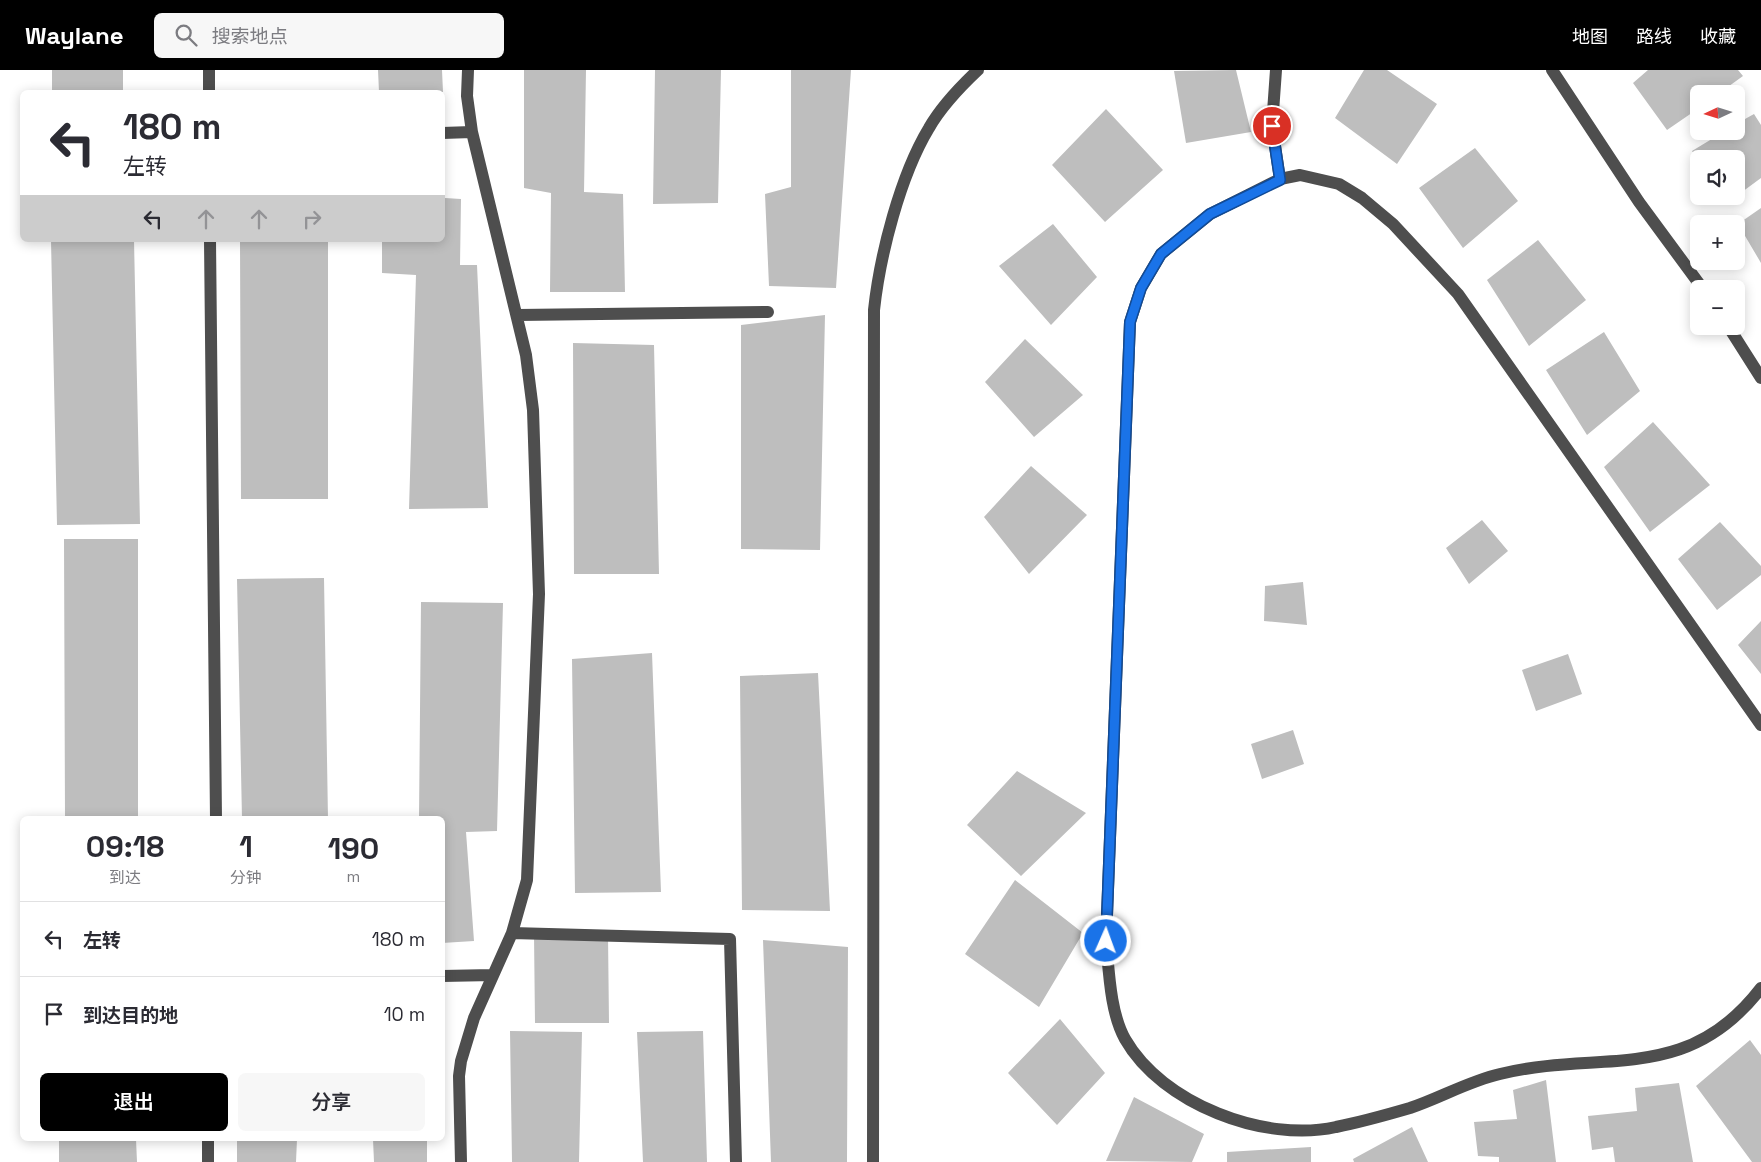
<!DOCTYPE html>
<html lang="zh">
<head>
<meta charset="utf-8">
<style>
	body { margin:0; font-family:"Space Grotesk","Noto Sans SC",sans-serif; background:#f7f7f7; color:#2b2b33; height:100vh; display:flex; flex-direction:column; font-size:19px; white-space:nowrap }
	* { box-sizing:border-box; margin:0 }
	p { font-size:16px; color:#7c7c81 }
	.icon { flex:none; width:28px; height:28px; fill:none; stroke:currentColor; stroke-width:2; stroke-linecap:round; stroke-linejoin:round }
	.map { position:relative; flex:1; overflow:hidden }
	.details { position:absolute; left:20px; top:746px; width:425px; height:325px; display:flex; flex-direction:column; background:#fff; border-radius:8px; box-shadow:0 2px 12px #0003 }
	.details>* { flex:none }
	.banner { position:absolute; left:20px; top:20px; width:425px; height:152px; border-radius:8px; box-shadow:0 2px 12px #0003; background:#fff; color:#2b2b33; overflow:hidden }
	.needle { width:32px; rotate:266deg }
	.tools { position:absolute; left:1690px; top:15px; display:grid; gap:10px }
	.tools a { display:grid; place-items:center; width:55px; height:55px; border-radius:8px; background:#fff; box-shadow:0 2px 12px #0003; font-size:25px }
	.pin { position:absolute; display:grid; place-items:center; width:42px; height:42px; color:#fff; margin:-21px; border:2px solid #fff; border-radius:50%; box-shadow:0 1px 5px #0007 }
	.me { position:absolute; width:55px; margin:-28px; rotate:2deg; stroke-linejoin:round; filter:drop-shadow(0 0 4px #0008) }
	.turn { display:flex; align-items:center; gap:18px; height:105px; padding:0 20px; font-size:22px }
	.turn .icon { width:65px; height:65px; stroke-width:2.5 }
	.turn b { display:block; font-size:35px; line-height:42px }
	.lanes { display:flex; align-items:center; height:48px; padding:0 20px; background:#0003; justify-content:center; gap:25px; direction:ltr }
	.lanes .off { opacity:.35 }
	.eta { display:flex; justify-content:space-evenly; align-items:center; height:85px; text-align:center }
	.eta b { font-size:30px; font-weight:600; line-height:35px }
	.button { display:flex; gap:10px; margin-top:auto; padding:10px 20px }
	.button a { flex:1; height:58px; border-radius:8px; background:#000; color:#fff; font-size:20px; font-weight:600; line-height:58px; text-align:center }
	.button a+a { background:#f7f7f7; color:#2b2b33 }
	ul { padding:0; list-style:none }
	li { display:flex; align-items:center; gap:15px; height:75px; padding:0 20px; border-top:1px solid #e1e1e2 }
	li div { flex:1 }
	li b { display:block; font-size:19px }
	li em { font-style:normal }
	header { display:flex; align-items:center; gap:30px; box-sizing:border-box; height:70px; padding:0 25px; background:#000; color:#fff }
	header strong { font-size:24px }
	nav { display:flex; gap:28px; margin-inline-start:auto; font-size:18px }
	.search { width:350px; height:45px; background:#f7f7f7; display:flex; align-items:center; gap:12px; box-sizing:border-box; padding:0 18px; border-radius:8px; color:#7c7c81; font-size:19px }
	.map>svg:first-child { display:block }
</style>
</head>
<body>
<header>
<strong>Waylane</strong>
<div class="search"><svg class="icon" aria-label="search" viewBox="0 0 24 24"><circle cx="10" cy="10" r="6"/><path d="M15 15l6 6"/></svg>搜索地点</div>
<nav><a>地图</a><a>路线</a><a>收藏</a></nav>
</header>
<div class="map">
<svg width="1761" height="1092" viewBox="0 0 1761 1092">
	<rect width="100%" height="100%" fill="#fff"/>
	<path fill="#bebebe" d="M52,0H123V20L52,21Z
		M378,0H442L443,22H379Z
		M524,0H586L584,122L623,124L625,222H550L551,123L524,118Z
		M655,0H721L718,133L653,134Z
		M791,0H851L836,218L769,216L765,124L791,117Z
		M1236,0L1251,62L1186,73L1174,1Z
		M1364,0H1387L1437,34L1397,94L1335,48Z
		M1648,0H1738L1743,6L1718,24H1699V38L1667,60L1633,13Z
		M1106,39L1163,100L1105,152L1052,95Z
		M1754,44L1761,55V108L1727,133L1722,126H1736V89H1699V92L1692,81L1725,61H1736V54Z
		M1475,78L1518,131L1463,178L1419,118Z
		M442,110L445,128L461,129L460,195H477L488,438L409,439L416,205L382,203V170H442Z
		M1761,138V193L1738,154Z
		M1053,154L1097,207L1051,255L999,196Z
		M51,170H134L140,454L57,455Z
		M240,170H328V429H241Z
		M1538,170L1586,230L1529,276L1487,210Z
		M825,245L820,480L741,479V255Z
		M1604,262L1640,321L1587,365L1546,300Z
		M1025,269L1083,325L1034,367L985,312Z
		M573,273L654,275L659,504H574Z
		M1653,352L1710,415L1650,462L1604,397Z
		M1031,396L1087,445L1029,504L984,447Z
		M1482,450L1508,481L1469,514L1446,478Z
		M1720,452L1761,496V505L1717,540L1678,489Z
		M64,469H138V749H65Z
		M324,508L328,749H242L237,509Z
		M1303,512L1307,555L1264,551L1265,516Z
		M421,532L503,533L497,761L466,762L474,871L442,873V749H419Z
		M1761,551V604L1738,575Z
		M652,583L661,822L575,823L572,589Z
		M1568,584L1582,624L1536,641L1522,600Z
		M818,603L830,841L742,840L740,606Z
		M1293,660L1304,694L1262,709L1251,674Z
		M1017,701L1086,743L1021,806L967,755Z
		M1015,810L1083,863L1039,937L965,884Z
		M534,864L608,865L609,953H535Z
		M763,870L848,877L847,1092H771Z
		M1060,949L1105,1003L1057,1055L1008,1003Z
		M510,961L582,962L579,1092H512Z
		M703,961L707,1092H643L637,962Z
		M1750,970L1761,985V1092H1752L1696,1016Z
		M1546,1010L1556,1092H1499V1087L1478,1086L1474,1052L1517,1049L1513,1020Z
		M1679,1013L1693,1092H1615L1613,1077L1592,1080L1588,1046L1637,1041L1635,1018Z
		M1134,1027L1204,1064L1192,1092L1106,1091Z
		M1412,1057L1428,1092H1354L1353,1089Z
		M59,1069H136L137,1092H59Z
		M237,1069H297L296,1092H237Z
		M373,1069H427V1092H374Z
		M1311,1077V1092H1227V1082Z"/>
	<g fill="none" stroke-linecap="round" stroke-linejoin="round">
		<path stroke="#4e4e4e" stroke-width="12" d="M1276,0L1272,56L1280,109
			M1552,0L1639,132L1703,219
			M209,22V0
			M442,63L472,62
			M210,170L216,749
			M518,245L768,242
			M1728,256L1761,308
			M1761,655L1458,224L1393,154L1362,128L1339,114L1300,105L1280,109L1210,144L1161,184L1141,218L1130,252L1106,871C1109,901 1110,942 1125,969C1162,1034 1265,1073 1336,1057C1361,1052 1386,1045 1410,1038C1440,1028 1469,1011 1500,1004C1601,979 1686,1016 1761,918
			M512,863L730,869L736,1092
			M442,906L493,905
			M208,1069V1092
			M461,1092L459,1006L461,991L474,948L512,863L527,810L539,524L533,340L526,285L472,62L467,26L468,0
			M873,1092L874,240C880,185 900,106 929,58C941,37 961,16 978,0"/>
	</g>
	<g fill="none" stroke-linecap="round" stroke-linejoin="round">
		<defs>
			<path id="route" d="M1106,871L1130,252L1141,218L1161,184L1210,144L1280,110L1272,56"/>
		</defs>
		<use href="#route" stroke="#114b97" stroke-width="12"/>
		<use href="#route" stroke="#1a73e8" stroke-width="9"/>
	</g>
</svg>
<div class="tools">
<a><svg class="needle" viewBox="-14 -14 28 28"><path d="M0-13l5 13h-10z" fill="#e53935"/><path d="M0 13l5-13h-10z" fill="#7c7c81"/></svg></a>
<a><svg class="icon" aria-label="sound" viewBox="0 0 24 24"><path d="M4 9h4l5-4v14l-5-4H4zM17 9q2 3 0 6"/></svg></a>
<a>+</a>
<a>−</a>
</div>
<div class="pin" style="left:1272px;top:56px;background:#d93025"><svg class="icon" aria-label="arrive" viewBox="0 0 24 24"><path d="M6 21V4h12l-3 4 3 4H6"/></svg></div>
<svg class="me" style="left:1106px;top:871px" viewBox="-20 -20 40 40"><circle r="17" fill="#1a73e8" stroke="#fff" stroke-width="3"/><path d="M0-11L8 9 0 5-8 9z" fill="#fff"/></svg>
<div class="banner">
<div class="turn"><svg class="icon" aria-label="left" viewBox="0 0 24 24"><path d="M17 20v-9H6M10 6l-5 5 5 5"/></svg><div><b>180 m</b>左转</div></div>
<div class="lanes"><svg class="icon" aria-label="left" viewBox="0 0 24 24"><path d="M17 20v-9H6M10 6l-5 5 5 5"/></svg><svg class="icon off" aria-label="ahead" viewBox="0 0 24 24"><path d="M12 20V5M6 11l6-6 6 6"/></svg><svg class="icon off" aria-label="ahead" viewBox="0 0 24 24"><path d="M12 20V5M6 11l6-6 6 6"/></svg><svg class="icon off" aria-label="right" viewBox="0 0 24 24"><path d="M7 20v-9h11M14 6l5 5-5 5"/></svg></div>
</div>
<section class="details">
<div class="eta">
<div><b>09:18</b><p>到达</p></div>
<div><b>1</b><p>分钟</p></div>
<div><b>190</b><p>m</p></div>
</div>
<ul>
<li><svg class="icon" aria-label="left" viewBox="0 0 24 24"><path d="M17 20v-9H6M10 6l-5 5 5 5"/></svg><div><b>左转</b></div><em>180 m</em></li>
<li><svg class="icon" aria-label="arrive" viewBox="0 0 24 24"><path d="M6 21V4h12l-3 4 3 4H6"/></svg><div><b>到达目的地</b></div><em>10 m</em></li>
</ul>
<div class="button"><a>退出</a><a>分享</a></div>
</section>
</div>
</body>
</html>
